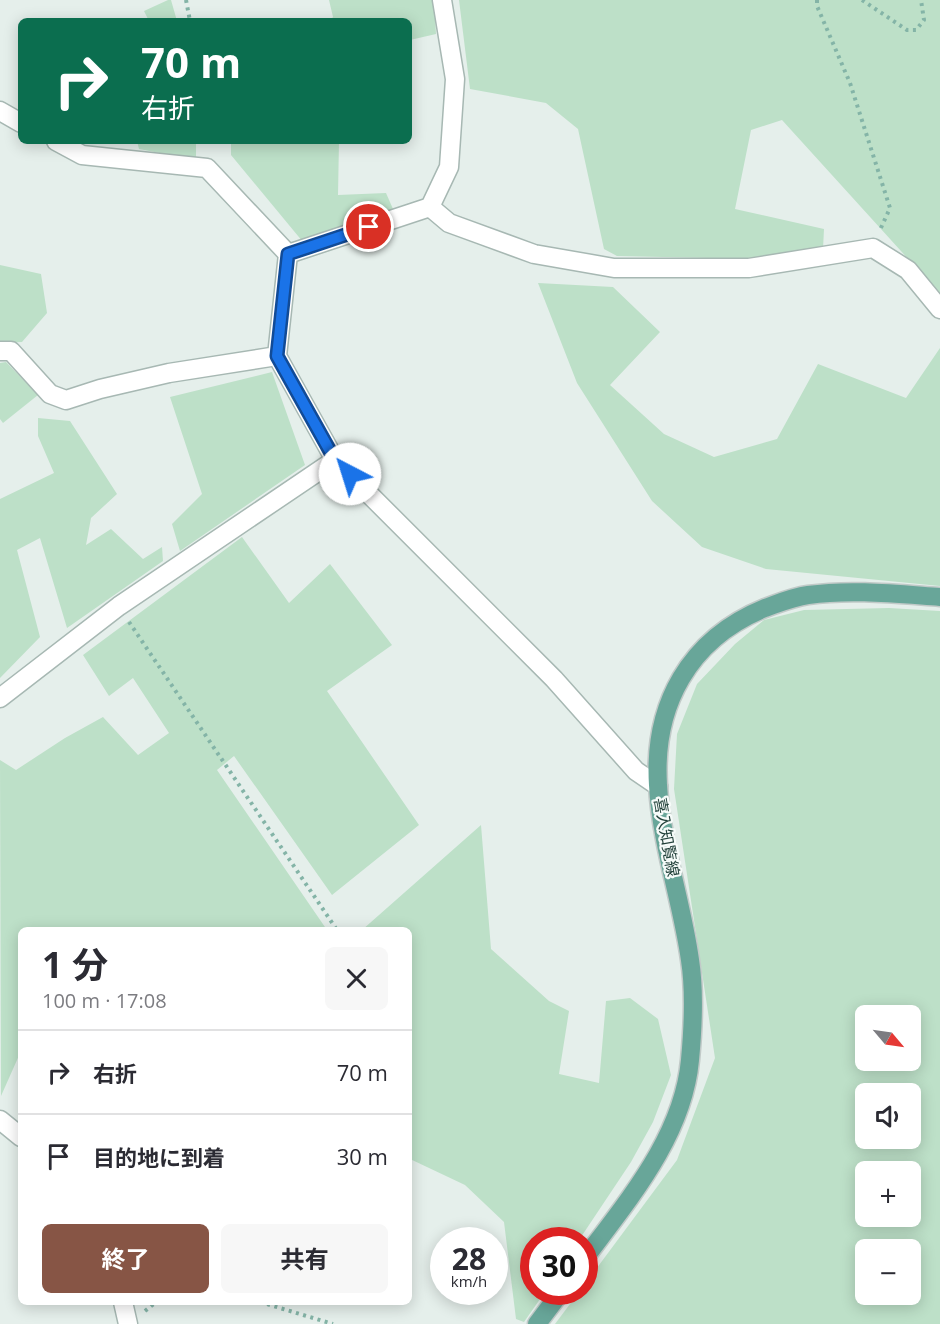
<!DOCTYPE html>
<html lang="ja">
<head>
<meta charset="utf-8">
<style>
	body { margin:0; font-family:"Open Sans","Noto Sans JP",sans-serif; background:#f7f7f7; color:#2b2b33; height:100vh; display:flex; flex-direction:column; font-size:22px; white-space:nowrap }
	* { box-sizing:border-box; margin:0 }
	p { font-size:20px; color:#7c7c81 }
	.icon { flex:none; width:33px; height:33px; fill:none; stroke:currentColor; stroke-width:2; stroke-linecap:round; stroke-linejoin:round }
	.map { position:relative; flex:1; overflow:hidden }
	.panel { position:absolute; left:18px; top:927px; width:394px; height:378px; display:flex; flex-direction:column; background:#fff; border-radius:9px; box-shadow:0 3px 15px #0003 }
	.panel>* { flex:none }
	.top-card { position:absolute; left:18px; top:18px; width:394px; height:126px; border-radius:9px; box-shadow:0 3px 15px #0003; background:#0b6e4f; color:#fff; overflow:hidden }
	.needle { width:39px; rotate:119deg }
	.fabs { position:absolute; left:855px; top:1005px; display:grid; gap:12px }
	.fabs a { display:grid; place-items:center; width:66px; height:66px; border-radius:9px; background:#fff; box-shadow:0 3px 15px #0003; font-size:30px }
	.speed { position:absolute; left:430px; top:1227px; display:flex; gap:12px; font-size:30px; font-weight:700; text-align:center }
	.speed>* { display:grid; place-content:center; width:78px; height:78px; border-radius:50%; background:#fff; box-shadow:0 3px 15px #0003; line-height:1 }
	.speed small { font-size:15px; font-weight:400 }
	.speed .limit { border:9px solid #d22; background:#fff; color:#111 }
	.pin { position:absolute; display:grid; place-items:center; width:51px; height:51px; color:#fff; margin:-26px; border:3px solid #fff; border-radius:50%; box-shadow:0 2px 6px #0007 }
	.me { position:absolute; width:66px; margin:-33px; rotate:320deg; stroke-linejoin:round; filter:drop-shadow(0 0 4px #0008) }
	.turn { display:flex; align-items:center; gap:21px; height:126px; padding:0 24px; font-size:27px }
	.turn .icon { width:78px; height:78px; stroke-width:2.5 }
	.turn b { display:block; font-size:42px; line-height:51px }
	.round { display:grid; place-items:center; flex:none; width:63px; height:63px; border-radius:9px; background:#f7f7f7 }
	.head { display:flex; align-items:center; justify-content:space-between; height:102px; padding:0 24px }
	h1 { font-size:36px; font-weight:700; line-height:45px }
	.action { display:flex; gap:12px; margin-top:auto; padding:12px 24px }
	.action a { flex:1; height:69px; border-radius:9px; background:#875545; color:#fff; font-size:24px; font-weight:700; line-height:69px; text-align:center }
	.action a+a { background:#f7f7f7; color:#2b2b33 }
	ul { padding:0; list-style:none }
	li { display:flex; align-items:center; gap:18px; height:84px; padding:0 24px; border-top:2px solid #e1e1e2 }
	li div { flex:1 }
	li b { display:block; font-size:22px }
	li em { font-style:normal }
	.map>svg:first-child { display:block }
</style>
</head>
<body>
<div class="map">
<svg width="940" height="1324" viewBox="0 0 940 1324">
	<rect width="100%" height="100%" fill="#e5efeb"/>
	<path fill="#bde0c8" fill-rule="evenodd" d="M168,0H171L177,21H149L144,11Z
		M329,0H434L436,34L410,40V21H330L333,17Z
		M459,0H940V294L782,120L751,130L735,209L824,229L823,249L754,259L617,256L604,249L578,129L546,103L470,89Z
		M137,141H196V160L139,149Z
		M231,141H339L338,195L386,193L393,209L303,242L231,155Z
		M0,265L41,274L47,313L22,342L0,343Z
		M538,283L613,287L660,332L610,385L664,434L714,457L777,439L818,364L906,398L940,348V586L766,569L702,547L652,501L577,383Z
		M6,362L38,395L3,423L0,419V363Z
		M272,372L305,465L180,551L172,524L202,494L170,397Z
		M38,418L70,421L117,494L91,518L86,545L111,529L143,559L162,547L163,561L67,628L40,538L17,550L40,637L0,678V499L54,473L38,436Z
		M242,537L289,603L330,564L392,645L327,691L419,825L332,895L234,756L217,770L327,930H21V1051L1,1096L0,760L16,770L65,738L103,717L138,755L169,733L133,678L109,696L83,655Z
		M889,608L940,611V1324H555L579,1292H585V1284L677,1160L715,1058L674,789L677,734L697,684L735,644L764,620L804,610ZM866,1016H910V1060H866ZM866,1094H910V1138H866ZM866,1172H910V1216H866ZM866,1250H910V1294H866Z
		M481,825L491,949L549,1001L569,1011L559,1074L599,1083L606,1001L630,998L658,1019L671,1075L653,1122L631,1162L579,1240H534V1292H545L524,1322L516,1319L504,1222L465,1185L410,1159V930H362Z"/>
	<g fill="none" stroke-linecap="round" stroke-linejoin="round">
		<defs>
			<path id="minor" d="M442,0L455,79L449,167L430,207L288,254L277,356L335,460L554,679L636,771L658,786
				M0,111L21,123
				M56,141L82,155L207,168L288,254
				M430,207L449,223L534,254L614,268H749L873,248L908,270L940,309
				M0,351H11L50,394L66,400L100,389L169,373L277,356
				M0,698L119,606L335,460
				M0,1120L21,1137
				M123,1302L128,1324"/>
			<path id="major" d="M585,1258C629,1199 683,1136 690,1060C693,1028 695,992 690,960C682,902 661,844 658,785C653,705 689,639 765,608C779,603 793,597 808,595C851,589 897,594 940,597
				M537,1324L561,1292"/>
		</defs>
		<use href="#minor" stroke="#a7b8b3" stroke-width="21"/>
		<use href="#major" stroke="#c1cac8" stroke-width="21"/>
		<path stroke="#84b4a7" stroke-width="4" stroke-dasharray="3 4.5" stroke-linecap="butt" d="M186,0L190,21
			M817,0V6L850,83L890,208L880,230
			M862,0L907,30H916L924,20L921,0
			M129,622L337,930
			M260,1302L333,1324
			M145,1311L156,1302"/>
		<use href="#minor" stroke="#fff" stroke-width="18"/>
		<use href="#major" stroke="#68a699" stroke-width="18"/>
	</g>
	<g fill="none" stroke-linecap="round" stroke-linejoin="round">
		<defs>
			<path id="route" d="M350,474L335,460L277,356L288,254L369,227"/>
		</defs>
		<use href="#route" stroke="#114b97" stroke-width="15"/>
		<use href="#route" stroke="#1a73e8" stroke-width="10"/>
	</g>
	<g text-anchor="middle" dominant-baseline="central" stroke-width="4.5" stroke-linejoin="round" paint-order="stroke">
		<g font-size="16" fill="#23423b" stroke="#f6fbf9">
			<text transform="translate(667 837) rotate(80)">喜入知覧線</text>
		</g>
	</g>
</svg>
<div class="fabs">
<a><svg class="needle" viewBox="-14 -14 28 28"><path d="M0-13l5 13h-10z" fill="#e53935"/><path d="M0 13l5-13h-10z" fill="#7c7c81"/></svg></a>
<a><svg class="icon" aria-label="sound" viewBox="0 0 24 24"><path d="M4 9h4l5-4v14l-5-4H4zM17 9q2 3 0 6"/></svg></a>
<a>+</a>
<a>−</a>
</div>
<div class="speed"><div>28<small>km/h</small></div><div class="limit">30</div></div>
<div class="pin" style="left:369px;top:227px;background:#d93025"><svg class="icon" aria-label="arrive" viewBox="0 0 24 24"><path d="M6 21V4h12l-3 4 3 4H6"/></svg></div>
<svg class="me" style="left:350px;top:474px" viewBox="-20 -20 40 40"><circle r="19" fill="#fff"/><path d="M0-13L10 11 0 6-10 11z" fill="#1a73e8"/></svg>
<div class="top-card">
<div class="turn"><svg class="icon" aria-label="right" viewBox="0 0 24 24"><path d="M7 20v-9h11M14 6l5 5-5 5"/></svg><div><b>70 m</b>右折</div></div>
</div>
<section class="panel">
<div class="head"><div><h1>1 分</h1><p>100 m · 17:08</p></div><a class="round"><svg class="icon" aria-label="close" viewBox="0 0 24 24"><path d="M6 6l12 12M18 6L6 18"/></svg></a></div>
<ul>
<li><svg class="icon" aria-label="right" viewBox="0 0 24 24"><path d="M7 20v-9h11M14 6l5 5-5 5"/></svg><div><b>右折</b></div><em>70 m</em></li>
<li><svg class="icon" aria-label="arrive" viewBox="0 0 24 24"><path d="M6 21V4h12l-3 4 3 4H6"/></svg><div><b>目的地に到着</b></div><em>30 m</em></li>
</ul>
<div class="action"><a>終了</a><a>共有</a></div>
</section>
</div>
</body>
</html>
